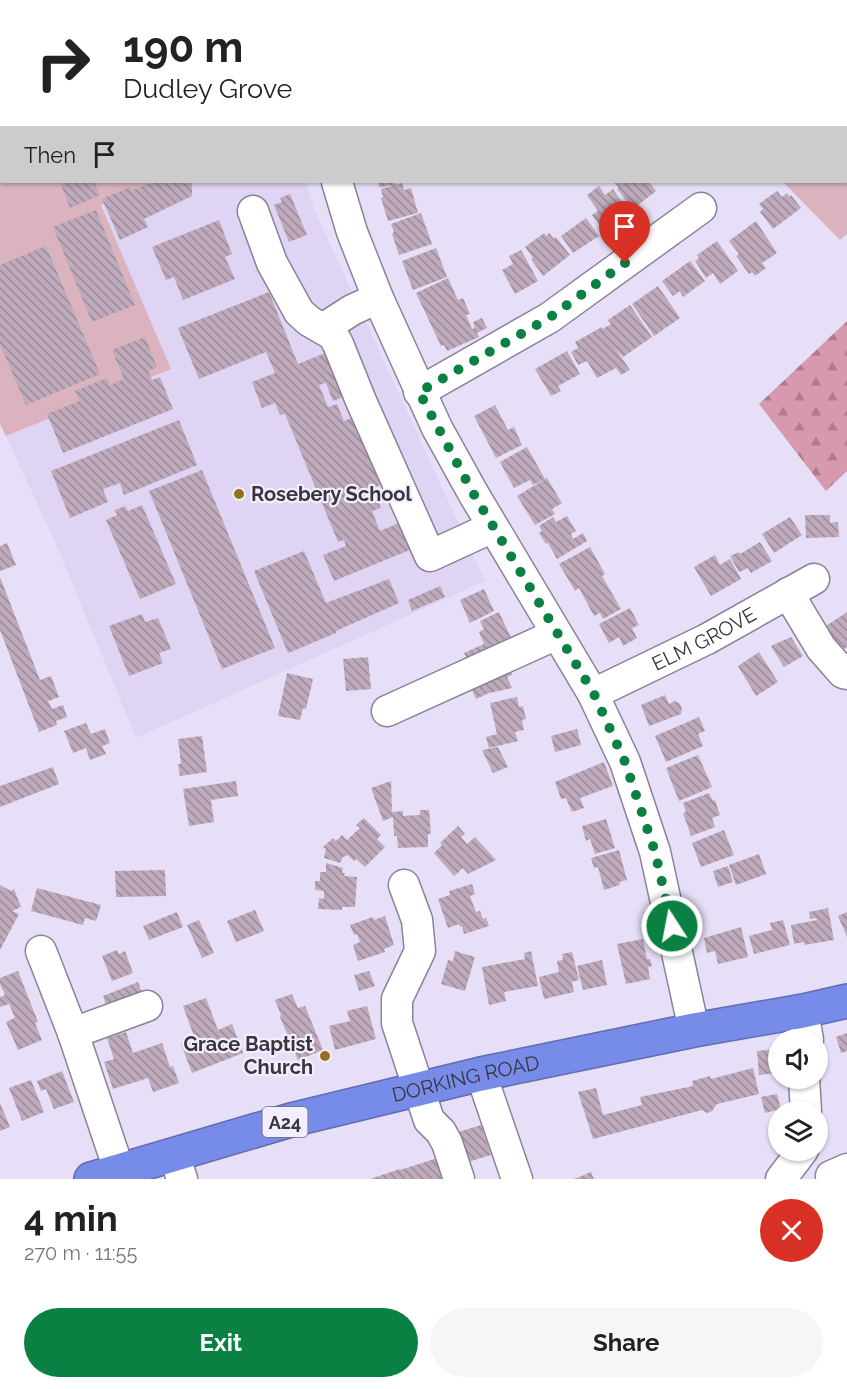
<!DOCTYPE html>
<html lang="en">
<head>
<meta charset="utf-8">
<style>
	body { margin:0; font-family:Raleway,sans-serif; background:#f6f6f6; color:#222; height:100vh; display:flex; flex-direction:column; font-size:22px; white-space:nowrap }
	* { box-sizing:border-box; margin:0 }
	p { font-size:20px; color:#767676 }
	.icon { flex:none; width:33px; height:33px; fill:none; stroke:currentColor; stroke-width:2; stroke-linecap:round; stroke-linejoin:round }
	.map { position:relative; height:1179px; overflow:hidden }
	.sheet { display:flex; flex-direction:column; background:#fff; flex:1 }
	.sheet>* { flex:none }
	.guide { position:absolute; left:0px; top:0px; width:848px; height:183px; box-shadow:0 2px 4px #0004; background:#fff; color:#222; overflow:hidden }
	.tools { position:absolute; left:768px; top:1029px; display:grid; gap:12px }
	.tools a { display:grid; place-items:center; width:60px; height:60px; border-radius:50%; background:#fff; box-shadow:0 2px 4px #0004; font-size:30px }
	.pin { position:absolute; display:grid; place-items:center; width:51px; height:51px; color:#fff; margin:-62px -26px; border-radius:50% 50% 50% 0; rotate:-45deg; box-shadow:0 0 6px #0007 }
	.pin .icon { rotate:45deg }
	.me { position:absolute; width:66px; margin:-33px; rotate:349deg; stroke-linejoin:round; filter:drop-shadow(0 0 4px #0008) }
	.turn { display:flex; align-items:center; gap:21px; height:126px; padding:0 24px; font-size:27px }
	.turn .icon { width:78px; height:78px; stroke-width:2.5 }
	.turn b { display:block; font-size:42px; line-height:51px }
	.then { display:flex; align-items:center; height:57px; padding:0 24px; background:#0003; gap:12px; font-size:22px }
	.round { display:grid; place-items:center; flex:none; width:63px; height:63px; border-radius:32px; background:#f6f6f6 }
	.summary { display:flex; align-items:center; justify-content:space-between; height:102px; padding:0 24px }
	h1 { font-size:36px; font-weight:700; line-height:45px }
	.action { display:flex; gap:12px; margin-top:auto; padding:12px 24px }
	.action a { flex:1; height:69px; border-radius:36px; background:#0b8043; color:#fff; font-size:24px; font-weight:700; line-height:69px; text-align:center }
	.action a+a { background:#f6f6f6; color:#222 }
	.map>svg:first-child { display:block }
</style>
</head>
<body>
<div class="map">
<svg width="847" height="1179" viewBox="0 0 847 1179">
	<defs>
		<pattern id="forest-firs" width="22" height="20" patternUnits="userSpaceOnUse" patternTransform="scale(1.5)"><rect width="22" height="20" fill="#d799ad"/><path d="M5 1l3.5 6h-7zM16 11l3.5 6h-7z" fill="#af7e8e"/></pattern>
		<pattern id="building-back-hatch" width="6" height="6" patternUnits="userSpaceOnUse" patternTransform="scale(1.5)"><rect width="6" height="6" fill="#beaabb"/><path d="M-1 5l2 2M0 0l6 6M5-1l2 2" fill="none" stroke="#9b8b99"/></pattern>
	</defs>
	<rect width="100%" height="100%" fill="#e7dff7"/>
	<path fill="#dfd4f4" d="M152,182H306L314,209L485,581L136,738L59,551L6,436L171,369L101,205Z"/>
	<path fill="url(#forest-firs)" d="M847,321V471L826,491L759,404Z"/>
	<path fill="#dab3bf" d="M0,0H171L2,2V182H152L101,205L171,369L6,436L0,424Z
		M610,0H847V234L840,240L783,182H846V2Z"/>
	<path fill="url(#building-back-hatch)" d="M60,182H94L100,195L70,208Z
		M152,182H192V196L144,219L148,227L120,240L102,199L130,187L131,191Z
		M378,182H395L396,185L379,187Z
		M614,182H649L656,191L633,209L617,189L619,188Z
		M402,183L404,190L411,188L418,213L388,221L381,198L383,197L381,189Z
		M599,186L605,195L613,189L627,210L620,215L622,218L604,231L592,215L598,211L587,195Z
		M777,191L782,197L787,193L789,197L791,195L801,208L773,229L760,212L763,209L759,204Z
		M290,194L307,235L289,242L274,205L282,202L280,198Z
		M96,210L135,305L92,322L53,227Z
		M421,213L432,244L399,255L392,234L394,232L391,224Z
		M586,218L599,236L573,253L561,236Z
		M219,220L232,254L225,257L235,279L183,300L174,277L166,280L152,247Z
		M756,221L777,253L762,263L766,268L755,276L752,272L749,274L736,256L739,254L729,241Z
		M544,233L546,236L549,233L554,239L556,237L570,255L543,276L531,259L533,258L525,247Z
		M717,241L738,271L720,284L713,273L706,278L695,261L699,258L697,255Z
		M46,246L100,374L26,405L0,344V265Z
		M436,248L447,277L413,290L402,261Z
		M521,250L538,281L515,294L502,270L513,264L509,256Z
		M690,261L705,281L683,297L680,291L673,296L662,281Z
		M448,278L458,300L463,298L470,314L466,315L472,329L475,328L473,322L482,318L487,328L477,333L479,337L447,351L444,345L441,346L416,293Z
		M658,286L680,318L654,336L632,304Z
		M269,292L298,364L335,349L353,393L333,401L326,383L319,385L328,407L337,404L344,421L359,415L387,482L373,488L381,508L372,511L380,531L406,520L417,547L334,581L323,555L346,546L344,540L338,542L285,414L280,415L275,403L262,408L252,382L275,373L266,352L199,379L178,328Z
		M630,305L652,337L623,357L615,348L630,370L621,375L616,368L597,378L587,361L578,365L571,352L578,348L575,342L602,327L603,329L611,324L608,320Z
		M145,337L157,367L148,371L152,380L160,377L173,409L63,453L47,414L79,401L75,391L107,378L110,385L124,379L112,350Z
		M567,351L580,374L558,386L561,391L551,396L535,369Z
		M495,405L508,430L514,427L522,445L496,458L474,416Z
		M179,420L197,465L124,495L120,483L103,489L108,502L70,518L51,471Z
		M527,447L545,479L533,485L530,480L514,488L500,462Z
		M202,470L275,648L222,669L149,491Z
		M547,478L562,503L552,509L555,514L535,525L517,496Z
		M142,505L176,584L140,599L106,520L117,515L115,510L125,506L128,511Z
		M805,515H830V523L838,522L839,537L806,538Z
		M567,516L576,531L571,534L573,539L583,533L587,541L557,559L548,543L546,544L539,533L542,531L539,526L553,517L556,522Z
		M790,517L802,535L774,553L762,534Z
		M760,542L772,561L751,573L748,568L739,572L730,556L739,552L740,554Z
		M7,543L16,565L0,571V546Z
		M590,547L605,574L602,576L621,609L603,619L600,613L594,616L579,588L575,591L559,564Z
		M304,551L326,603L389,579L399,603L336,631V633L288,653L254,571Z
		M715,555L720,565L730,559L741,579L711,596L694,567Z
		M0,577L40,680L51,676L59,697L48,701L52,709L63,705L67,717L56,721L57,725L39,732L0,630Z
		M440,586L445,597L412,611L408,600Z
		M484,589L494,611L470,623L460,600Z
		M630,608L639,625L632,628L637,638L623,646L619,637L609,643L599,624Z
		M499,612L514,644L470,665L464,653L484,644L479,632L484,629L480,621Z
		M847,612V647L840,652L823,628Z
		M142,614L145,622L158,618L171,649L159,653L163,663L129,676L109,626Z
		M791,637L803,656L784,667L771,646Z
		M759,652L778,682L756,696L738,666Z
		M368,657L371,689L346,691L343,659Z
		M506,661L512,675L507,677L512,688L489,693L476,699L467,679Z
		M287,673L313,679L306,709L303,708L300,720L278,716Z
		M665,695L669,704L675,701L679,703L682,708L681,714L649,726L641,705Z
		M517,697L519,707L523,706L526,719L522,720L524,730L515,732L518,741L489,748L486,737L497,734L490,703Z
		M699,717L705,731L698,734L703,746L666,762L655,736Z
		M86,723L91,734L105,729L110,743L102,746L106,754L90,760L86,748L73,753L64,731Z
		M577,729L581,745L555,752L551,736Z
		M202,736L207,772L180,776L178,764H181L178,739Z
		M498,747L508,767L493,773L482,750Z
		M698,755L712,787L679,801L666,768Z
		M604,762L613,786L580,798L584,808L572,812L566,798L561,799L555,782Z
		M53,767L59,784L0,807V786Z
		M236,781L238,796L211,800L214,822L189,826L183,789Z
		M391,781L392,812L403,811V816L420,815V810H429L431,834H428V847L398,848L397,836H394L393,817L383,821L371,788Z
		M709,793L713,801L715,800L720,815L712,818L715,827L691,836L683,813L686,812L683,803Z
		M364,818L381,835L377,839L385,847L365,867L356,859L354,861L348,855L343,857L340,863L324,858L326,849L323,847L333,838L336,841L342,835L347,840L360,828L356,825Z
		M606,819L615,848L595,854L590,839L586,841L582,826Z
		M458,826L465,834L461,837L467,844L475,837L496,860L468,874L463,868L454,876L434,853L442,845L440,843Z
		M724,830L734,855L701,867L692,843Z
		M619,850L627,880L619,882L620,885L604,890L598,867L594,868L591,858Z
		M759,854L766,874L736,885L729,865Z
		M326,863L343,868L342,873H345L344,876L357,877L355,907H342V910L318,909L319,898L324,899V891L315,890V881H320V872H326Z
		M728,866L733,882L718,887L713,871Z
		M165,870L166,896L116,897L115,871Z
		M472,884L475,894L470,896L476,912L480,911L483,919L486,918L489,926L464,934L462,926L460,927L459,924L448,928L438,899L450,895L449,891Z
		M0,885L11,891L14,889L21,907L12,911L19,914L0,950Z
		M37,888L101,905L96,921L85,918L83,925L31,911Z
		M828,908L834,940L804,945V942L794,944L791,925L817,920L816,918L810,919L809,912Z
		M255,910L264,931L236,942L227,921Z
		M177,912L183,927L149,940L143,926Z
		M847,912V937L838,916Z
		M385,916L394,945L384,949L385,952L358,961L353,945L360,942L357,934L354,935L350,925L373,917L374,920Z
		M199,920L214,953L202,958L187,925Z
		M783,920L790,945L754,954L749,936L772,930L770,923Z
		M741,927L748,957L718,964L715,951L707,953L704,938Z
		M643,939L647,959H650L652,966L648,967L650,979L626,984L617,944Z
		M117,950L119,954L125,951L133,973L112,981L102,956Z
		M455,951L475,957L465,991L441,984L448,960L453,961Z
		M531,951L538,986L504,992L506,1001L489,1005L482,967L525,959L524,953Z
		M572,952L579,980L572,982L574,992L544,999L539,977L559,972L557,961L563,960L562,954Z
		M602,960L607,985L583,990L577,966Z
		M18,971L38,1022L35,1023L42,1040L18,1050L6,1022L15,1018L9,1004L0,1007V997L5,995L0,984V978Z
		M369,971L375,986L359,991L354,975Z
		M138,982L144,998L108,1011L103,996Z
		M292,994L298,1008L305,1006L323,1050L298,1060L280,1017L281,1015L275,1000Z
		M206,998L218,1030L232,1024L243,1053L192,1073L181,1044L195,1039L183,1006Z
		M367,1006L376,1039L335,1050L329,1026L350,1021L347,1011Z
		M126,1032L133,1053L162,1043L170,1067L173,1066L179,1083L153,1092L148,1078L113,1089L104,1062L114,1059L107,1038Z
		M847,1033V1051L841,1053L836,1037Z
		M778,1049V1073L759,1075L757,1051Z
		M753,1068L759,1094L717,1104L712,1111L707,1113L702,1110L593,1139L578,1092L596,1088L603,1115L642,1105L640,1097L693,1086L692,1081L710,1076L711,1079Z
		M62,1071L74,1102L54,1109L46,1089L41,1091L37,1081Z
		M31,1080L44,1112L22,1121L9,1088Z
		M777,1094L781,1109L765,1113L761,1097Z
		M0,1103L10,1127L0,1131Z
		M481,1125L491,1155L461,1164L452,1134Z
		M444,1156L451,1179H370L400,1169V1170Z
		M591,1172L594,1179H574Z"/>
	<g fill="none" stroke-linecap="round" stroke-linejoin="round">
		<defs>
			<g id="minor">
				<path d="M595,0L596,2"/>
				<path d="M336,2L337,0"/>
				<path d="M337,182L352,232L378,298L437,428L473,493L593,694L625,762L655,852L694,1030"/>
				<path d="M253,211L272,263L299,312L309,321L333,335L338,344L361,401L430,556L493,527"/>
				<path d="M324,328L352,310L378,298"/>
				<path d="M419,392L549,318L701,208"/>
				<path d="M788,593L821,648L843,673L847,674"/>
				<path id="s1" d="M593,694L707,639L814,579"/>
				<path d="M387,711L557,634"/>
				<path d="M404,885L417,920L420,951L397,999V1023L429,1120L441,1132L447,1143L459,1179"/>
				<path d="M41,951L73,1033L119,1170"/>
				<path d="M803,1011L808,1040"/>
				<path d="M73,1033L147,1006"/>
				<path d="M481,1074L517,1179"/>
				<path d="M804,1078L806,1112"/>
				<path d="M174,1154L182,1179"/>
				<path d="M831,1176L847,1169"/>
				<path d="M781,1179L803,1150"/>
			</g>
			<g id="highway">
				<path id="s2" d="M91,1179L291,1120L481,1074L694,1030L803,1011L847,1001"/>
			</g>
		</defs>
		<use href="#minor" stroke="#898298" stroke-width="33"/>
		<use href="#highway" stroke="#616dad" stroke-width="36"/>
		<use href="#minor" stroke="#fff" stroke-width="30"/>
		<use href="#highway" stroke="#778be8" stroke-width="33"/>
	</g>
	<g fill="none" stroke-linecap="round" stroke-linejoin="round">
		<path stroke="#0b8043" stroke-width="10" stroke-dasharray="0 18" d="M625,263L549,318L419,392L473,493L594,694L625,762L655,852L672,926"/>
	</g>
	<g fill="#97701b" stroke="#f3eefd" stroke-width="2">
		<circle cx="239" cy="494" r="6"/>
		<circle cx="325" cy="1056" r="6"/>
	</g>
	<g text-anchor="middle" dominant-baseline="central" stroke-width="4.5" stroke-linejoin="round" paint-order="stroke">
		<rect fill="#f3eefd" stroke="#706c78" stroke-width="1.5" x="262.5" y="1107" width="45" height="30" rx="4.5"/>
		<g font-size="18" font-weight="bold" fill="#38353f">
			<text x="285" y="1122">A24</text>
		</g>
		<g font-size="20" font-weight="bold" fill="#38353f" stroke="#f3eefd" text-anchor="start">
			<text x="251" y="494">Rosebery School</text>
			<text x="313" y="1044" text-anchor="end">Grace Baptist<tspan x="313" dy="23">Church</tspan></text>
		</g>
		<g font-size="20" fill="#38353f" stroke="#f3eefd">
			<text stroke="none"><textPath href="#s1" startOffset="124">ELM GROVE</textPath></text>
			<text stroke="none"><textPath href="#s2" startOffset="388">DORKING ROAD</textPath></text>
		</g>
	</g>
</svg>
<div class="tools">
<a><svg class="icon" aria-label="sound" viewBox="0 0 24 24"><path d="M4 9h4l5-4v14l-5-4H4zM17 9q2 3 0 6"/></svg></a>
<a><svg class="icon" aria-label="layers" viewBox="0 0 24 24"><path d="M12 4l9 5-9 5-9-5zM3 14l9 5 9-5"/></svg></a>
</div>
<div class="pin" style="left:625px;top:263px;background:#d93025"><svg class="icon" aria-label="arrive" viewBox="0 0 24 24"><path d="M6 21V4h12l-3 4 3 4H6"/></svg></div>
<svg class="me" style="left:672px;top:926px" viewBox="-20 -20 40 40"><circle r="17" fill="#0b8043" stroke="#fff" stroke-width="3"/><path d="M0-11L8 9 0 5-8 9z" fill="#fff"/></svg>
<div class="guide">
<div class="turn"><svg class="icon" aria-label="right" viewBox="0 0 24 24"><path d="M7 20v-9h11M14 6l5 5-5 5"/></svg><div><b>190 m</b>Dudley Grove</div></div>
<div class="then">Then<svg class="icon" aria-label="arrive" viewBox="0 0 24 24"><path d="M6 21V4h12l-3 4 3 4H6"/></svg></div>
</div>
</div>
<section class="sheet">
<div class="summary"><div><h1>4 min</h1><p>270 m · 11:55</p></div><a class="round" style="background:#d93025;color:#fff"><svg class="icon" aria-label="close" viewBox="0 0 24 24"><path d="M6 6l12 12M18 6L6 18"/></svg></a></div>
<div class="action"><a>Exit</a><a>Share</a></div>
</section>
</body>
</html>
